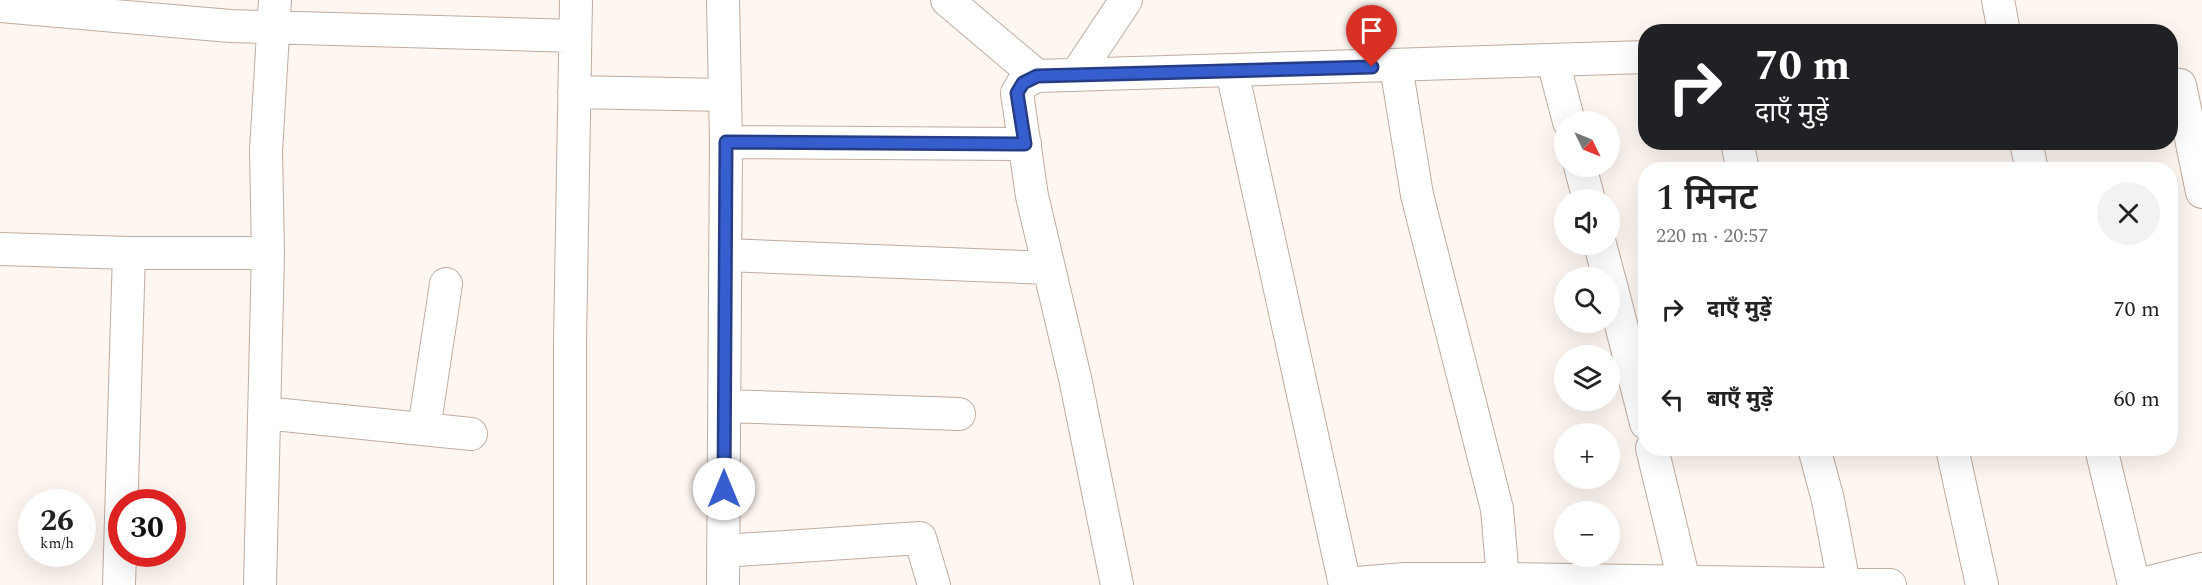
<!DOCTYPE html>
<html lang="hi">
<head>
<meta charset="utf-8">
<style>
	body { margin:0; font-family:Spectral,"Noto Sans Devanagari",serif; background:#f2f2f2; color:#222; height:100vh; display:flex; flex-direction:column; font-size:22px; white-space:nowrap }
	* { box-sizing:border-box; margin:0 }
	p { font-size:20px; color:#767676 }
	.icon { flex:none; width:33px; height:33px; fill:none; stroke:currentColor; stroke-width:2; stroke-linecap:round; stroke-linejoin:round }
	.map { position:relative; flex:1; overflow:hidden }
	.side { position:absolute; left:1638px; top:162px; width:540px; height:294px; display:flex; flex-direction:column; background:#fff; border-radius:24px; box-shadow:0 6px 24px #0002 }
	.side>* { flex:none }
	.banner { position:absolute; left:1638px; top:24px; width:540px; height:126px; border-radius:24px; box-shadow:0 6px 24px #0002; background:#202124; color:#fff; overflow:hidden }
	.needle { width:39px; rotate:133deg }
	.tools { position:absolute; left:1554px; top:111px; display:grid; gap:12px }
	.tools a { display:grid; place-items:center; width:66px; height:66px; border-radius:50%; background:#fff; box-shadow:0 6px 24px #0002; font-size:30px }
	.speed { position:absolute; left:18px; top:489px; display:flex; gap:12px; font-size:30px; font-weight:700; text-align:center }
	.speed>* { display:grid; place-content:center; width:78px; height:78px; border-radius:50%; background:#fff; box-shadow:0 6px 24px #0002; line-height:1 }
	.speed small { font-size:15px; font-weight:400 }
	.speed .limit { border:9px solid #d22; background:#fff; color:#111 }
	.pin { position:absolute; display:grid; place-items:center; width:51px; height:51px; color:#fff; margin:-62px -26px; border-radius:50% 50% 50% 0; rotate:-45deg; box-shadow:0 0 6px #0007 }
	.pin .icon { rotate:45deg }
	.me { position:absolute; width:66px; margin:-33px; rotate:0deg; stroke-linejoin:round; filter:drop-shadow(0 0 4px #0008) }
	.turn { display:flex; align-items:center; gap:21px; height:126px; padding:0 18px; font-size:27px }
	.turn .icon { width:78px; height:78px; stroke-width:2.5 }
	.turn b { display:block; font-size:42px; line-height:51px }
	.round { display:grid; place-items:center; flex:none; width:63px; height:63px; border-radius:32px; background:#f2f2f2 }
	.summary { display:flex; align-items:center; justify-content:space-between; height:102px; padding:0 18px }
	h1 { font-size:36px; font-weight:600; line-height:45px }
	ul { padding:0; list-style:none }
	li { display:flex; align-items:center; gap:18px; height:90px; padding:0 18px }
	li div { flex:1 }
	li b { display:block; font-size:22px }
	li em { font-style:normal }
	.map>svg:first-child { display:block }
</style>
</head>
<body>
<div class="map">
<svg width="2202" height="585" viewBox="0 0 2202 585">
	<rect width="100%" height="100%" fill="#fef6f0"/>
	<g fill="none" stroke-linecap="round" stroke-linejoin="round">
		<defs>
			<path id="street" d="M723,0L725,95
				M947,0L1037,76
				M1998,0L2004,32
				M0,6L230,26L575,36
				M1553,61L1569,122
				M1396,66L1417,195L1497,509L1503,579
				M1232,71L1345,585
				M1076,75L1126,0
				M2180,85L2202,192
				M574,92L725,95L726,142L723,585
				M726,142L1025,144
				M2026,142L2032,170
				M1738,147L1743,170
				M1580,166L1589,200
				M1600,244L1609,278
				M0,249L129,253H268
				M725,255L1049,268
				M1610,281L1646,423
				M724,406L959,414
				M264,413L471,434
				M424,429L446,284
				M1652,448L1684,581
				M1814,448L1828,500L1844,584
				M1952,448L1982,585
				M2101,448L2134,585
				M723,551L920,538L934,585
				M1345,584L1405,579H1503L1890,585
				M119,585L129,253
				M260,585L268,253L266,151L275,0
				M570,585V342L576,0
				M1117,585L1075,378L1032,196L1017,93L1023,83L1037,76L1646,57
				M2138,585L2202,569"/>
		</defs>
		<use href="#street" stroke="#bfac9f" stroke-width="34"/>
		<use href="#street" stroke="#fff" stroke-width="32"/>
	</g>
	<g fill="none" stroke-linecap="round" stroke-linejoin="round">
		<defs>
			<path id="route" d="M724,489L726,142L1025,144L1017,93L1023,83L1037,76L1372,67"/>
		</defs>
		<use href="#route" stroke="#243d86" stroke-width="15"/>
		<use href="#route" stroke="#375ece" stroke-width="10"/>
	</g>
</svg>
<div class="tools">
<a><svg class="needle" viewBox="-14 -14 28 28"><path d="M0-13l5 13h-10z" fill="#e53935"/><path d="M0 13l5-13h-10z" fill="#767676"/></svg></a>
<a><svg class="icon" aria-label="sound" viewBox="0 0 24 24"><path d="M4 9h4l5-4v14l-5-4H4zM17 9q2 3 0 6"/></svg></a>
<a><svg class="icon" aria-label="search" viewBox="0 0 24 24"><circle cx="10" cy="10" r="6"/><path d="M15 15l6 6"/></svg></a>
<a><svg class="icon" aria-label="layers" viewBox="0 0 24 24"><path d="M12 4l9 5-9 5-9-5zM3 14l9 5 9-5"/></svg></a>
<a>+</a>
<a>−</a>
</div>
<div class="speed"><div>26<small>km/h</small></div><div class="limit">30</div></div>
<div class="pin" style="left:1372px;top:67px;background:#d93025"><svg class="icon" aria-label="arrive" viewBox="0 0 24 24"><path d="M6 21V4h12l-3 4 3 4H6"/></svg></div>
<svg class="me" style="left:724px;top:489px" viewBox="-20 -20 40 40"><circle r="19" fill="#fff"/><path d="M0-13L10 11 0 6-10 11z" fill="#375ece"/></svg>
<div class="banner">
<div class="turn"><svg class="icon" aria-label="right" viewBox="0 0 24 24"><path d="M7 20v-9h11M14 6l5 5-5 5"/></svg><div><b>70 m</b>दाएँ मुड़ें</div></div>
</div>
<section class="side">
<div class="summary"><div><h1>1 मिनट</h1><p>220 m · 20:57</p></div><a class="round"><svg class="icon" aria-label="close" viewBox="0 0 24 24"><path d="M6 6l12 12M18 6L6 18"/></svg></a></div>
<ul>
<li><svg class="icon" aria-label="right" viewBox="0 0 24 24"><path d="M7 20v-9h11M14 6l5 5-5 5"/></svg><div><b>दाएँ मुड़ें</b></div><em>70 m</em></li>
<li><svg class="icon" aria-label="left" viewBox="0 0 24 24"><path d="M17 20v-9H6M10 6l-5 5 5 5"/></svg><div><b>बाएँ मुड़ें</b></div><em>60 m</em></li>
</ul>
</section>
</div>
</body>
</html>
